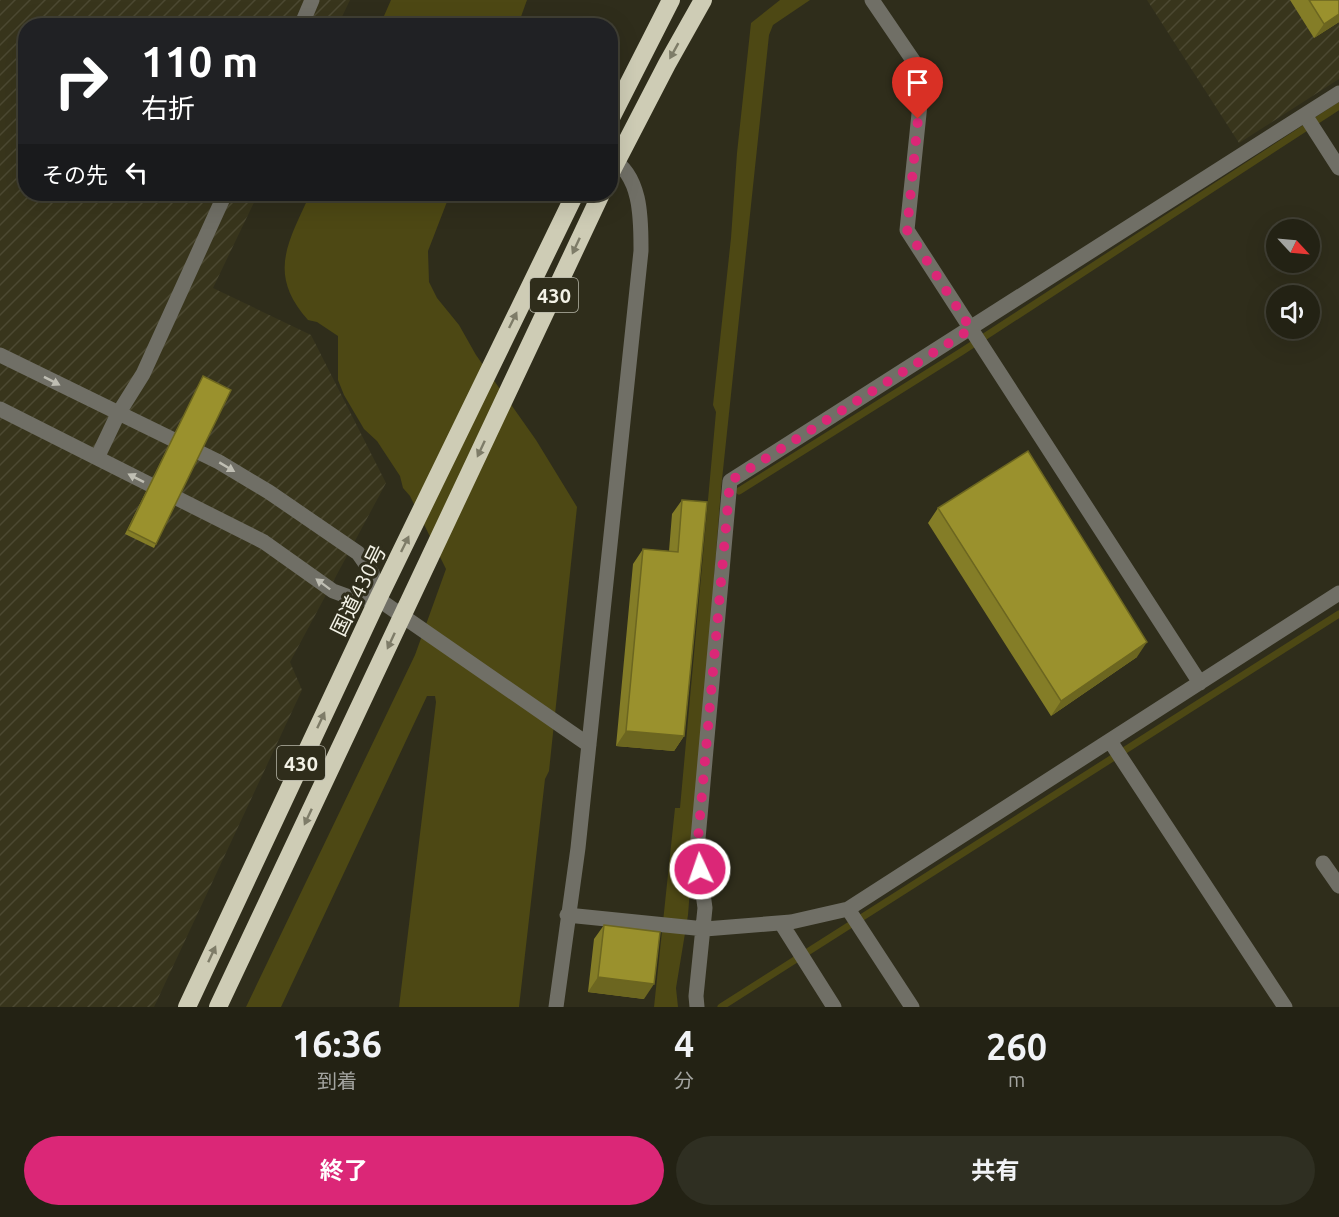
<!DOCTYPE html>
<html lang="ja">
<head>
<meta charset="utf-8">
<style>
	body { margin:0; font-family:Ubuntu,"Noto Sans JP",sans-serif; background:#2f2f22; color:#f1f3f6; height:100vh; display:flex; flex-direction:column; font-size:22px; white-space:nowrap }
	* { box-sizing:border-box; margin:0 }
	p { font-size:20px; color:#a3a4a0 }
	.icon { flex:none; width:33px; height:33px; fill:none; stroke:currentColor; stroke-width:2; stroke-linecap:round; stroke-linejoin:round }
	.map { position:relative; height:1007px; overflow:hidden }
	.side { display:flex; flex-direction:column; background:#232214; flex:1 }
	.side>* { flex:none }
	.guide { position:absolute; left:18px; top:18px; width:600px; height:183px; border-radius:24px; box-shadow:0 6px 24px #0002,0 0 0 2px #403f34; background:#202124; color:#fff; overflow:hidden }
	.needle { width:39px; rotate:116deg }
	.tools { position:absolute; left:1266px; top:219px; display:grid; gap:12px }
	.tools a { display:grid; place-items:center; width:54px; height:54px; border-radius:50%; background:#232214; box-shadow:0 6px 24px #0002,0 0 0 2px #403f34; font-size:30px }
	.pin { position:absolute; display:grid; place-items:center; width:51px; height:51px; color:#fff; margin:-62px -26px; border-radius:50% 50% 50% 0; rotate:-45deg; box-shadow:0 0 6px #0007 }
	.pin .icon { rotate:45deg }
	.me { position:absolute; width:66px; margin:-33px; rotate:357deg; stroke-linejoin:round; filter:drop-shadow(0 0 4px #0008) }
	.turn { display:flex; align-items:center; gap:21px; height:126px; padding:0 24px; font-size:27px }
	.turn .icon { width:78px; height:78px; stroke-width:2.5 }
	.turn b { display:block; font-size:42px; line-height:51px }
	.then { display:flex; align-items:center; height:57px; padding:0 24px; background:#0003; gap:12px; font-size:22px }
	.eta { display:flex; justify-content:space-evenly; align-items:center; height:102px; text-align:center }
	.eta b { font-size:36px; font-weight:700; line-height:42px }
	.action { display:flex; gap:12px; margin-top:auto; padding:12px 24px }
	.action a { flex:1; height:69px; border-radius:36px; background:#db2777; color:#fff; font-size:24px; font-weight:700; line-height:69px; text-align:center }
	.action a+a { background:#2f2f22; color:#f1f3f6 }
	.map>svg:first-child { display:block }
</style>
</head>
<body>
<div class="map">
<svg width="1339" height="1007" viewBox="0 0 1339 1007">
	<defs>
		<pattern id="industrial-furrows" width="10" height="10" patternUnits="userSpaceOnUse" patternTransform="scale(1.5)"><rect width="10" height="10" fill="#38351c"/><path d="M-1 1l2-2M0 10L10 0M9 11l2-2" fill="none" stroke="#4c4932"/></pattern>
	</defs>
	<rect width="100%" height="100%" fill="#2f2d1b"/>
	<path fill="url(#industrial-furrows)" d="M0,0H350L338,25L26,26V194H258L213,288L311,335L386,483L290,662L302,690L154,1007H0Z
		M1147,0H1339V79L1239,143Z"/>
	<path fill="#4d4814" d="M391,0H527L518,25H380Z
		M780,0H810L773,25L769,35L721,489L688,915L676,988L678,1007H654L675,808H680L716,412L713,405L731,238L737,153L751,23Z
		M310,194H450L428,251L429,282L437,298L459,325L476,355L536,440L577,507L549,771L545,779L519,1007H399L436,702L435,696H427L281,1007H246L415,655L446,569L410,496L403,488L400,476L377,441L364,429L344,395L338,380V336L317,322L308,320C267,274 288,243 310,194Z"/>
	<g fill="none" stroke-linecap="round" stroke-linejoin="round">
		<path stroke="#4d4814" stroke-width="7" d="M739,491L961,352L1339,106
			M721,1007L1339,614"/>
		<path stroke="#706f66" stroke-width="15" d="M872,0L923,75L907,230L1200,683
			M301,26L312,0
			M1305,115L1339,168
			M0,355L219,462L269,492L358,553L372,573L378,599
			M0,409L264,542L333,591L355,599H378L589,745
			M97,458L118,414L143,374L225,194
			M1110,741L1285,1007
			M1323,863L1339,886
			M848,909L912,1007
			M567,915L705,929L791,922L848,909L1339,593
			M781,923L834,1007
			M556,1007L578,848L641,251C641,220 642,175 610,158
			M697,1007L696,996L705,908L697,850L730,481L1339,93"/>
		<path stroke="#ceccb5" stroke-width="18" d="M610,120L671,0
			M610,174L667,64L703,0
			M187,1007L378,599L575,194
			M218,1007L601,194"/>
	</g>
	<path fill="#847d27" d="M1290,0H1339V22L1314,38Z
		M203,376L156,544L154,548L125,534Z
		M682,500L684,736L674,751L616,746L633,564L643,549L669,551L672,514Z
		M938,508L1137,657L1051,716L928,523Z
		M604,925L644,999L588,992L594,939Z"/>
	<path fill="#6c6620" d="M1339,14V22L1314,38L1324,24Z
		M1147,642L1137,657L1051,716L1061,701Z
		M626,731L684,736L674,751L616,746Z
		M598,977L654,984L644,999L588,992Z"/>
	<path fill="#9a912d" stroke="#6c6620" stroke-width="1.5" d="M1309,0H1339V14L1324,24Z
		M203,376L231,390L156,544L128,530Z
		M1028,451L1147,642L1061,701L938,508Z
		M682,500L707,502L684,736L626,731L643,549L678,552Z
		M604,925L660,932L654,984L598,977Z"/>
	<defs><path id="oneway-solid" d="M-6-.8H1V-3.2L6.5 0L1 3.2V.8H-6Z" transform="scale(1.5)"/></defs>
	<g fill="#7e7c68">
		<use href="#oneway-solid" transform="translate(674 51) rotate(119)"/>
		<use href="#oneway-solid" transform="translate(576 246) rotate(115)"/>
		<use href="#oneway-solid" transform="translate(513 320) rotate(-64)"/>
		<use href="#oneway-solid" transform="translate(481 449) rotate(115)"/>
		<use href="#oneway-solid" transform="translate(405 544) rotate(-64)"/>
		<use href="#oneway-solid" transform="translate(391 641) rotate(115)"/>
		<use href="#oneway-solid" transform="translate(321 720) rotate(-65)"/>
		<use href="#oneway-solid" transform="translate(308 817) rotate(115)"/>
		<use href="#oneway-solid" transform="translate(212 954) rotate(-65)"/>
	</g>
	<g fill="#bfbeb3">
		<use href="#oneway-solid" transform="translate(52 381) rotate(27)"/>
		<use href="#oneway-solid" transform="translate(227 467) rotate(31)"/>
		<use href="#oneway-solid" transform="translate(136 478) rotate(-153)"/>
		<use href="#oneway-solid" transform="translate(323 584) rotate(-143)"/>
	</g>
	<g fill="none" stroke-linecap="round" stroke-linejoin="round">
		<path stroke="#db2777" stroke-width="10" stroke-dasharray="0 18" d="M700,869L697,850L730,481L971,329L907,230L918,119"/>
	</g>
	<g text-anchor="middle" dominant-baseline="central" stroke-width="6" stroke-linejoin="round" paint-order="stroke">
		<g fill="#2f2d1b" stroke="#b8b7a9" stroke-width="1.5">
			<rect x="530" y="278" width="48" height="34" rx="4.5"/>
			<rect x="277" y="746" width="48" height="34" rx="4.5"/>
		</g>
		<g font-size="20" font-weight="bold" fill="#f3f2e6">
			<text x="554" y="295">430</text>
			<text x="301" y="763">430</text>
		</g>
		<g font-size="21" fill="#f3f2e6" stroke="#2f2d1b">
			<text transform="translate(358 590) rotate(-64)">国道430号</text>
		</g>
	</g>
</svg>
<div class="tools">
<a><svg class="needle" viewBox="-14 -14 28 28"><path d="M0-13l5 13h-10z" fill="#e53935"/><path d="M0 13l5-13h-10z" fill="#a3a4a0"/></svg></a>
<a><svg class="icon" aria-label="sound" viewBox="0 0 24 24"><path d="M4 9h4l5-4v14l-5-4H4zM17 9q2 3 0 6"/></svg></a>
</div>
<div class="pin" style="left:918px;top:119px;background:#d93025"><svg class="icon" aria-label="arrive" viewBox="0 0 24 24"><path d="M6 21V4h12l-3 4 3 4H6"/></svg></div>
<svg class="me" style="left:700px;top:869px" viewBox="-20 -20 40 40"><circle r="17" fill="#db2777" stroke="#fff" stroke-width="3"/><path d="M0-11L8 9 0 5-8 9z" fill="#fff"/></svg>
<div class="guide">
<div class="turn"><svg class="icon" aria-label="right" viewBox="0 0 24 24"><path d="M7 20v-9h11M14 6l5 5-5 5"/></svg><div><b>110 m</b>右折</div></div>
<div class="then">その先<svg class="icon" aria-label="left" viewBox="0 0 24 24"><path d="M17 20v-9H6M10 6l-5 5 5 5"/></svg></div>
</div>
</div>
<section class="side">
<div class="eta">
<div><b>16:36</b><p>到着</p></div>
<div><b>4</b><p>分</p></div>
<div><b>260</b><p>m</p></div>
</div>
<div class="action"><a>終了</a><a>共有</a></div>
</section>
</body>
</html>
